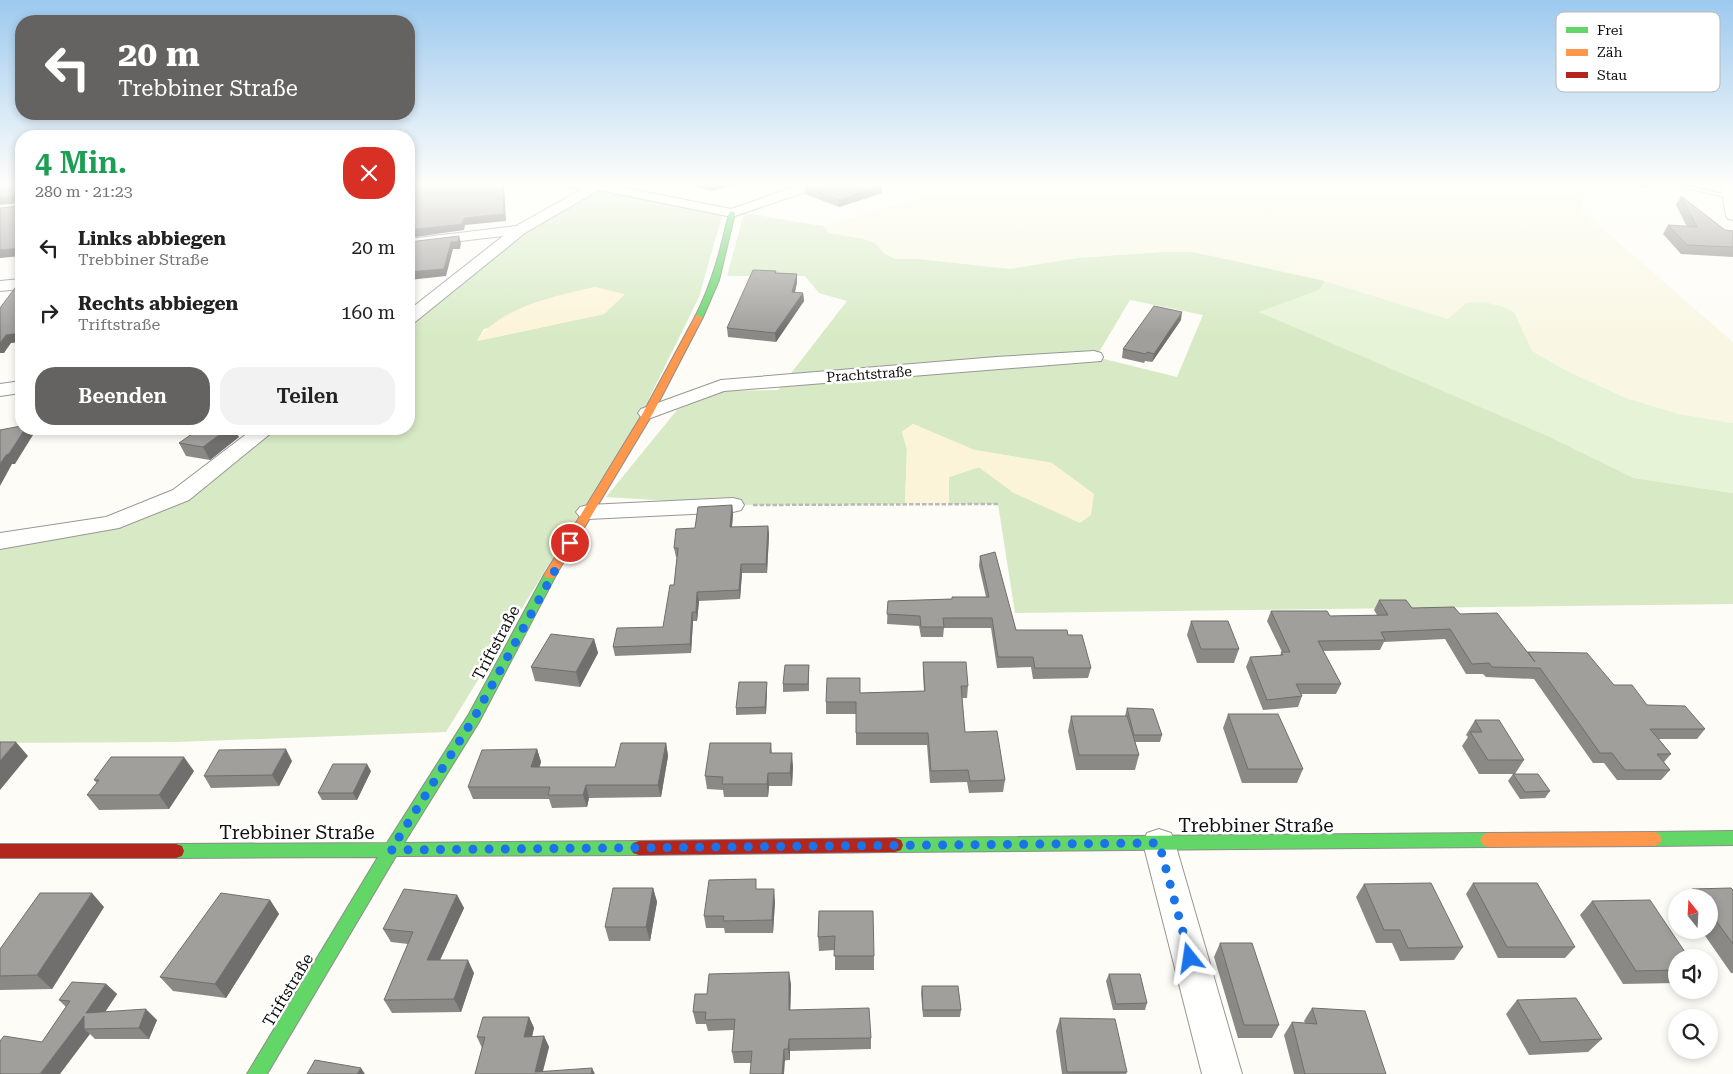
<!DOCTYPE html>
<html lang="de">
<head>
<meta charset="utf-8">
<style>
	body { margin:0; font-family:"Roboto Serif",serif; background:#f2f2f2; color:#222; height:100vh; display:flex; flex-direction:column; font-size:19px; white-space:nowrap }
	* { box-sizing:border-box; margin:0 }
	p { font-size:16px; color:#767676 }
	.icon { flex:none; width:28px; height:28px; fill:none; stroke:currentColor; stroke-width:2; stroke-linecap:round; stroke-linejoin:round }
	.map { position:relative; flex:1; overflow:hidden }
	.details { position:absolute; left:15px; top:130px; width:400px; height:305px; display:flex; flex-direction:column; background:#fff; border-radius:20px; box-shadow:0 2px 8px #0003 }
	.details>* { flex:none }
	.guide { position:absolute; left:15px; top:15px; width:400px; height:105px; border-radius:20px; box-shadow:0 2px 8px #0003; background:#646362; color:#fff; overflow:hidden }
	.needle { width:32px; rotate:342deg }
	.controls { position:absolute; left:1668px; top:889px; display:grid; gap:10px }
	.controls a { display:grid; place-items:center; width:50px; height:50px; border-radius:50%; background:#fff; box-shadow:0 2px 8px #0003; font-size:25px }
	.pin { position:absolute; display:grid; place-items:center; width:42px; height:42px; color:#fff; margin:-21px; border:2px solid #fff; border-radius:50%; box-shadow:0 1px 5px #0007 }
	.me { position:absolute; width:55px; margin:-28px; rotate:345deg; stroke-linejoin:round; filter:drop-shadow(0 0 4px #0008) }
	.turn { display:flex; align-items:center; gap:18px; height:105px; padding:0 20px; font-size:22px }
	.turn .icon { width:65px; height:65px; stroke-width:2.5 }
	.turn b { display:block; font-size:35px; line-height:42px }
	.round { display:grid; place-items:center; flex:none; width:52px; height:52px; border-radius:20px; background:#f2f2f2 }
	.headline { display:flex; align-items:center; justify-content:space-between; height:85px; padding:0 20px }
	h1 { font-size:30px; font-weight:600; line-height:38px; color:#1e9e55 }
	.primary-button { display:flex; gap:10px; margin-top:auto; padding:10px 20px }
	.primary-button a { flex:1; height:58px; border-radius:20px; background:#646362; color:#fff; font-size:20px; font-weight:600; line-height:58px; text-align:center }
	.primary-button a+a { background:#f2f2f2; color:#222 }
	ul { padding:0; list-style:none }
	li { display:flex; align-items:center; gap:15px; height:65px; padding:0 20px }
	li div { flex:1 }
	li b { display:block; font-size:19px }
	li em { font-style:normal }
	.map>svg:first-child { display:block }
</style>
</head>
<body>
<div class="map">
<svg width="1733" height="1074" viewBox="0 0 1733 1074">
	<rect width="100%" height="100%" fill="#fdfcf7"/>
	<path fill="#f9f7e4" d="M971,184H1587L1580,209L1733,342V423L1679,414L1626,398L1571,373L1532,351L1522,333L1466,303L1448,319L1325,281L1193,252H1163L1077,258L1010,269L918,259H895L885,254L875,243L864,239L829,233L823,226Z"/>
	<path fill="#e7f3d7" d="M1325,281L1448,319L1466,303L1484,302L1504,307L1514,312L1532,351L1571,373L1626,398L1679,414L1733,423V493L1634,478L1548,436L1258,312L1319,290Z"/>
	<path fill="#d8eac5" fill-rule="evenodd" d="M598,186L724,209L699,297L643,411L446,732L177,742L0,743V541L111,523L181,495L266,429H409V318L520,230ZM625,294L604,314L477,341L484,329Z
		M744,213L823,226L829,233L864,239L875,243L885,254L895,259H918L1010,269L1077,258L1163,252H1193L1325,281L1319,290L1259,312L1548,436L1634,478L1733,493V604L1015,613L998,504H949V477L979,467L1014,493L1052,463L974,450L913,424L902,432L907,449L905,504L733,505L606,497L677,410L719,391L778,390L847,301L819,293L805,276H727ZM1130,300L1203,315L1177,377L1096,357Z"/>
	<path fill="#fcf4d9" d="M595,287L625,294L604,314L477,341C499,307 558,295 595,287Z
		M913,424L974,450L1052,463L1094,494L1091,515L1080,523L1014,493L979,467L949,477V504H905L907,449L902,432Z"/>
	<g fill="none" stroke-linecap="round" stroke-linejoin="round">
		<defs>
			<path id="lane" d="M1670,184H1680L1732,196L1729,198Z"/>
			<path id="street" d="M563,184H606L731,209L803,184H822L820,187L732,217L599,190L525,233L415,322L409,323V310L503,236L409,247V239L516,226L582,189L565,187Z
				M1725,184H1733V220L1728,219L1726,216L1722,192Z
				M21,279V289L0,291V281Z
				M1094,351L1101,353L1103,357L1101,361L724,391L648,419L641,417L638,413L641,409L721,380L996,357Z
				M21,381V393L0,396V384Z
				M253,429H276L189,500L119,528L0,549V533L106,517L173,490Z
				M733,498L741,500L744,505L741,510L733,512L588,519L580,517L576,512L580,507L588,505Z
				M1159,829L1171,833L1175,843L1242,1074H1202L1143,843L1147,833Z"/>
			<path id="fast" d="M732,211L735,213L719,280L703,317L696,319L695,317C712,284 721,249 729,213Z
				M550,571L556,575L479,722L404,843L639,841L645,843L647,848L645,853L639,855L396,856L267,1074H247L378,857L176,858L170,856L168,851L170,846L176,844L387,843L469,714L544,575Z
				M1733,831V845L1654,846L1649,844L1646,839L1649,834L1654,832Z
				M1488,833L1493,835L1496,840L1493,845L1488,847L895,852L889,850L887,845L889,840L895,838Z"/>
			<path id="slow" d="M696,315L703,317L653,413L554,578H546L544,575L643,413Z
				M1654,832L1659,834L1662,839L1659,844L1654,846L1488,847L1483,845L1480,840L1483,835L1488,833Z"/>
			<path id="jam" d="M895,838L901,840L903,845L901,850L895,852L639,855L633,853L631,848L633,843L639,841Z
				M0,844H176L182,846L184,851L182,856L176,858H0Z"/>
		</defs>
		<use href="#lane" stroke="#979795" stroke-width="2"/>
		<use href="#street" stroke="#979795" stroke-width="2"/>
		<use href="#fast" stroke="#8e8d8b" stroke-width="2"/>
		<use href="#slow" stroke="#8e8d8b" stroke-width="2"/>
		<use href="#jam" stroke="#8e8d8b" stroke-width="2"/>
		<path stroke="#b9b9b8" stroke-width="2.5" stroke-dasharray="4.5 2" stroke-linecap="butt" d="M753,505L998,504"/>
		<use href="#lane" fill="#fffffe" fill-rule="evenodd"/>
		<use href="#street" fill="#fffffe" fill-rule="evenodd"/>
		<use href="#fast" fill="#63d668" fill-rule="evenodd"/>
		<use href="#slow" fill="#ff974d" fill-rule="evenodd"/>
		<use href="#jam" fill="#b3261e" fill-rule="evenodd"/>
	</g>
	<path fill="#8a8986" d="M689,184H739L711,191Z
		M778,184H798L788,187Z
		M1624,184H1648L1645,188Z
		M805,187L882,193L839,207L805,194Z
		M1681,196L1725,230L1733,231V257L1681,254L1663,234L1668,225L1687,227L1676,205Z
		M776,271V273L797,282L795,292L803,293L804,301L776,342L728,337L727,328Z
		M1181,320L1152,362L1145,361L1144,363L1122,358L1123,349Z
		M239,437L210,460L186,456L179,443Z
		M732,505L733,514L732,527L768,526L769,535L767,573H742L740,599L699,601L697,621H693L691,653L615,656L613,647L663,627L674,585L677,557H676L674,548L695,528Z
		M980,556L1016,630L1068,635L1091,668L1088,678L1033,679L1031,667L997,668L991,628H944L943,637H921L919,626L887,624L888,601L952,599L986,597L979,566Z
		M1379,600L1412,608L1460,614L1528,652L1614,685L1647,705L1705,729L1697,739H1659L1671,754L1664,762L1670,770L1661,780H1617L1604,763H1593L1534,679L1486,677L1483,674H1466L1445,639L1384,642L1380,650L1323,651L1341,684L1336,694H1301L1302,696L1298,707L1263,710L1246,667L1250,657L1280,655L1282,652L1267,621L1271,611L1330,616L1377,615L1374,610Z
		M1191,621L1239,649L1234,663H1197L1187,635Z
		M594,639L598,653L580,687L535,681L531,667Z
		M923,662L968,686L967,698H962L965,732L1005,780L1003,792L969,793L967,782L930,783L927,745H856V714H826V702L860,693L924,691L923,674Z
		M809,665V691L783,692V684Z
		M767,682V689L766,714L736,715V708Z
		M1127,708L1162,735L1160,742H1135L1139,755L1135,770H1076L1068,731L1071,716H1125Z
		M1228,714L1303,769L1297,783H1242L1223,728Z
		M1475,720L1524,760L1515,774L1550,791L1545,798L1520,799L1508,781L1513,774H1479L1462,746L1468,737L1466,735Z
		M666,743L668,756L661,797L589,798L587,807L552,808L549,799H473L468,787L537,749L541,762L539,767H615Z
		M771,743L772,753L793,766L792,786H769L768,797H724L723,790L707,789L705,776Z
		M292,761L279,786L211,788L204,776Z
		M194,771L169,809L99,810L87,795L97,783L94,780Z
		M371,771L357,800H322L318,793Z
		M1473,883L1575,947L1565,958H1498L1466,894Z
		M1364,884L1463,947L1454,960L1400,961L1392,943H1376L1356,897Z
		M653,888L657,902L650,941H609L605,927Z
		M1692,889L1733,890V973H1731L1701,930H1709V898H1684Z
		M457,895L464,908L440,960L474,973L461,1012L392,1013L384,1000L408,944L391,942L383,929Z
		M270,900L279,914L226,998L173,991L160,977Z
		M775,901L773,933H725L724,928H706L704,916Z
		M1592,901L1676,958V983L1623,984L1580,915Z
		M104,907L52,989L0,990V949Z
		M819,911L874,956V970H835V950L819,951L818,937Z
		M1220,943L1279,1025L1272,1038H1238L1214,957Z
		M1109,974L1147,1003L1145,1010H1113L1106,981Z
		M106,984L117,994L105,1012L157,1020L149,1039H95L90,1034L42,1042L66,1007L59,1000Z
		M791,984L790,1010L871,1038V1049L790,1051V1060L751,1063H734L732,1052L734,1030L708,1031L706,1024H696L693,1012L707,994Z
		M922,986L961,1010L960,1017H923L921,993Z
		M1517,1000L1602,1039L1588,1052L1529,1055L1506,1014Z
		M1312,1008L1386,1074H1294L1284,1035L1292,1022L1305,1023L1304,1021Z
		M529,1017L534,1028L532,1037L544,1036L549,1047L543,1071L475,1074L482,1048L477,1037Z
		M1060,1018L1127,1072L1126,1074H1062L1056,1031Z"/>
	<path fill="#716f6d" d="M0,184H10L0,192Z
		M503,184H504L506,221L465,225L464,230L409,238V230Z
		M710,184H739L711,191Z
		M787,184H798L788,187Z
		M882,185V193L839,207V200Z
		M18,196L21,203L0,205V197Z
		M459,236L461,243L460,249H453L446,276L409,280V272Z
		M21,248V256L0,258V250Z
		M797,274V282L793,301L792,292Z
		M803,293L804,301L776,342L775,333Z
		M1182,312L1181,320L1152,362L1154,354Z
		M21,333V342L11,343L4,353H0V343L6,335Z
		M25,429H30L33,435L15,464H12L0,486V464L6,455Z
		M227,429H235L239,437L210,460L203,447Z
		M732,505L733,514L731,536L730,527Z
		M768,526L769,535L767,573L766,564Z
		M741,564L742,573L740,599L739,590Z
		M697,592L699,601L697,621L696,612Z
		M692,612L693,621L691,653L690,644Z
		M594,639L598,653L580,687L576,672Z
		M767,682V689L766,714L765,707Z
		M16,742L28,756L0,790V761Z
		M666,743L668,756L661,797L658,785Z
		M286,749L292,761L279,786L272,775Z
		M537,749L541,762L536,780L531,767Z
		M792,753L793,766L792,786L790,773Z
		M184,757L194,771L169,809L159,795Z
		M367,764L371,771L357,800L353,793Z
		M768,773L769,786L768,797L767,784Z
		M586,785L589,798L587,807L583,795Z
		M653,888L657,902L650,941L646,927Z
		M774,889L775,901L773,933L772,920Z
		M92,893L104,907L52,989L37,975Z
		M457,895L464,908L434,973L427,960Z
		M270,900L279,914L226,998L215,984Z
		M468,960L474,973L461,1012L454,999Z
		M789,972L791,984L790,1021L789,1010Z
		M106,984L117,994L97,1024L86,1013Z
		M146,1009L157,1020L149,1039L139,1028Z
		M84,1016V1029L90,1034L60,1074H40Z
		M529,1017L534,1028L529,1048L524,1037Z
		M544,1036L549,1047L542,1074L535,1072Z
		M789,1039L790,1051V1060L788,1049Z
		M784,1049L785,1060L784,1074H782Z
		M361,1068L365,1074H357Z
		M592,1068L595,1074H591Z"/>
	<path fill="#a19f9c" stroke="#716f6d" d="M409,184H503L504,214L464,218L462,224L409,230Z
		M814,184H877L882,185L839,200L805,187Z
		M21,186V248L0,250V208L19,206L18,196L0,197V188Z
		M1681,196L1725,230L1733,231V247L1687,245L1668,225L1697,227Z
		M459,236L458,242H451L444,269L409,272V242Z
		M753,270L776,271L775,273L797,274L792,292L803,293L775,333L727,328Z
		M21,280V333L6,335L0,343V308Z
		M1154,306L1182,312L1154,354L1147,352L1146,354L1123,349Z
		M21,426V429H25L9,454L6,455L0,464V430Z
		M199,429H227L203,447L179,443Z
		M732,505L730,527L768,526L766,564H741L739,590L697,592L696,612H692L690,644L613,647L617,628L663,627L670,585H674L678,548H674L676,529L695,528L698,507Z
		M995,552L1016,630H1067L1068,635H1082L1091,668H1035L1033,657H998L992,618H943L944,627H921L920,616L887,614L888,601L952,599V597H989L980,556Z
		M1379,600H1406L1412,608L1454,607L1460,614L1497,613L1535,662L1528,652L1587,653L1614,685H1632L1647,705L1685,706L1705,729H1650L1671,754H1657L1670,770H1625L1612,753H1600L1540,668L1492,667L1489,663L1472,664L1450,629L1381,632L1385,640L1318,641L1341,684H1296L1302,696L1267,700L1250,657L1283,655L1281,652H1290L1271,611H1327L1330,616L1388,615Z
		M1191,621H1228L1239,649H1201Z
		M551,634L594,639L576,672L531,667Z
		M923,662H966L968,686H961L965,732L997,731L1005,780L970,781L968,770L931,771L928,733H856V702H826L827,678H860V693L925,691Z
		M785,665H809L808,684H783Z
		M739,682H767L765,707L736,708Z
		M1127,708L1153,709L1162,735H1134Z
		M1228,714H1278L1303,769H1248Z
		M1071,716H1127L1139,755H1079Z
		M1475,720H1499L1524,760H1488L1470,732H1482Z
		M0,742H16L0,761Z
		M621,743H666L658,785H586L583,795H548L550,787H468L482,750L537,749L531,767H615Z
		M710,743H771L770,753H792L790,773H768L767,784H722L723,777L705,776Z
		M286,749L272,775L204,776L219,750Z
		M111,757H184L159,795H87L99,780H94Z
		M333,764H367L353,793H318Z
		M1513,774H1538L1550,791L1525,792Z
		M756,879V889H774L772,920L723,921L724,916H704L709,880Z
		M1431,883L1463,947L1408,948L1400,930H1384L1364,884Z
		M1473,883H1537L1575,947H1507Z
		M613,888H653L646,927H605Z
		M1731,888L1733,890V944L1709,911V898H1699L1692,889Z
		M404,889L457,895L427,960H468L454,999L384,1000L413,932L383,929Z
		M40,893H92L37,975L0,976V949Z
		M221,893L270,900L215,984L160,977Z
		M1650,900L1689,958H1676V970L1636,971L1592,901Z
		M819,911H873L874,956H834L835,936L818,937Z
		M1220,943H1252L1279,1025H1244Z
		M789,972V1010L869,1008L871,1038L789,1039L788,1049H784L782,1074H750L752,1051L732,1052L735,1019L705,1020L706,1012H693L695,994H707L709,974Z
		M1109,974H1140L1147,1003L1116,1004Z
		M72,982L106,984L86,1013L146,1009L139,1028L84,1029V1016L40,1074H0V1041L4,1036L42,1042L70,1001L59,1000Z
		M922,986H958L961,1010H923Z
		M1576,998L1602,1039L1541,1042L1517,1000Z
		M1312,1008L1365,1011L1386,1074H1305L1292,1022L1317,1024Z
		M483,1017H529L524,1037L544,1036L535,1072L592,1068L591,1074H475L485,1037H477Z
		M1060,1018L1115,1019L1127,1072H1067Z
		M315,1060L361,1068L357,1074H307Z"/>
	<linearGradient id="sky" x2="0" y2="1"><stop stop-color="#9dc9ee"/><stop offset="0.55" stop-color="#fefefb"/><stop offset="1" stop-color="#fefefb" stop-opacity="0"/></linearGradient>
	<rect width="1733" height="334" fill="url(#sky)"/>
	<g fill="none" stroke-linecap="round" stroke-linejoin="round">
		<path stroke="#1a73e8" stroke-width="9" stroke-dasharray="0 16.2" d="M570,543L474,718L391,850L1159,843L1190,958"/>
	</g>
	<g text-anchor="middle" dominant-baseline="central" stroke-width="5" stroke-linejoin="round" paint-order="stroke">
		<g font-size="14" fill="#111" stroke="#fff">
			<text transform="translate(869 374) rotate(-4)">Prachtstraße</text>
		</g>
		<g font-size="16" fill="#111" stroke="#fff">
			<text transform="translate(496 643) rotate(-62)">Triftstraße</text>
			<text transform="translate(288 990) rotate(-59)">Triftstraße</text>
		</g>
		<g font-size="19" fill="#111" stroke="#fff">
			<text x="1256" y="825">Trebbiner Straße</text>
			<text x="297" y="832">Trebbiner Straße</text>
		</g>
	</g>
	<rect x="1556" y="12" width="164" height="80" rx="8" fill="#fff" stroke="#b8b8b8" stroke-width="1"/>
	<rect x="1566" y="27" width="22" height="6" fill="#63d668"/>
	<rect x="1566" y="49" width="22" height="7" fill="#ff974d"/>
	<rect x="1566" y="72" width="22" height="6" fill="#b3261e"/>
	<g font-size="14" fill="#111">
		<text x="1597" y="35">Frei</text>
		<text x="1597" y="57">Zäh</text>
		<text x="1597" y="80">Stau</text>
	</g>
</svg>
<div class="controls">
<a><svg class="needle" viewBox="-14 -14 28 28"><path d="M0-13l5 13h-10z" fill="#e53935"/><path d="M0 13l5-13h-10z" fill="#767676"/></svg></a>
<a><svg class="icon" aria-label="sound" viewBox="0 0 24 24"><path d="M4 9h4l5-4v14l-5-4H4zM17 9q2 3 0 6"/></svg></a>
<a><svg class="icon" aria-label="search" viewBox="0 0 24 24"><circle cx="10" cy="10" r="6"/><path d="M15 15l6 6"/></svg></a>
</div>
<div class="pin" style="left:570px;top:543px;background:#d93025"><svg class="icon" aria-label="arrive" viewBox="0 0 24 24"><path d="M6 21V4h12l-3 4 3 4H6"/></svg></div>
<svg class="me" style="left:1190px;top:958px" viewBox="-20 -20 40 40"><path d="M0-17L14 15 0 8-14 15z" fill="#1a73e8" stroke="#fff" stroke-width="4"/></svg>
<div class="guide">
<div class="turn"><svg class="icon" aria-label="left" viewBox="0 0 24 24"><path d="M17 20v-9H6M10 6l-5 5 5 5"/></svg><div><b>20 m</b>Trebbiner Straße</div></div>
</div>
<section class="details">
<div class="headline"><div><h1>4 Min.</h1><p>280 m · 21:23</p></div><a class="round" style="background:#d93025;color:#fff"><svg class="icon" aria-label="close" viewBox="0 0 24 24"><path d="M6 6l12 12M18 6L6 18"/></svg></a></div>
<ul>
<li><svg class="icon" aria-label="left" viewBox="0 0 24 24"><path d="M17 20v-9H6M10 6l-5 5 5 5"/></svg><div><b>Links abbiegen</b><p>Trebbiner Straße</p></div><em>20 m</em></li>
<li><svg class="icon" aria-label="right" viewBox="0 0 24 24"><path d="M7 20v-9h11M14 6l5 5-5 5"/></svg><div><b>Rechts abbiegen</b><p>Triftstraße</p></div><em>160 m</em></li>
</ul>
<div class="primary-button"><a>Beenden</a><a>Teilen</a></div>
</section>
</div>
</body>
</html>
